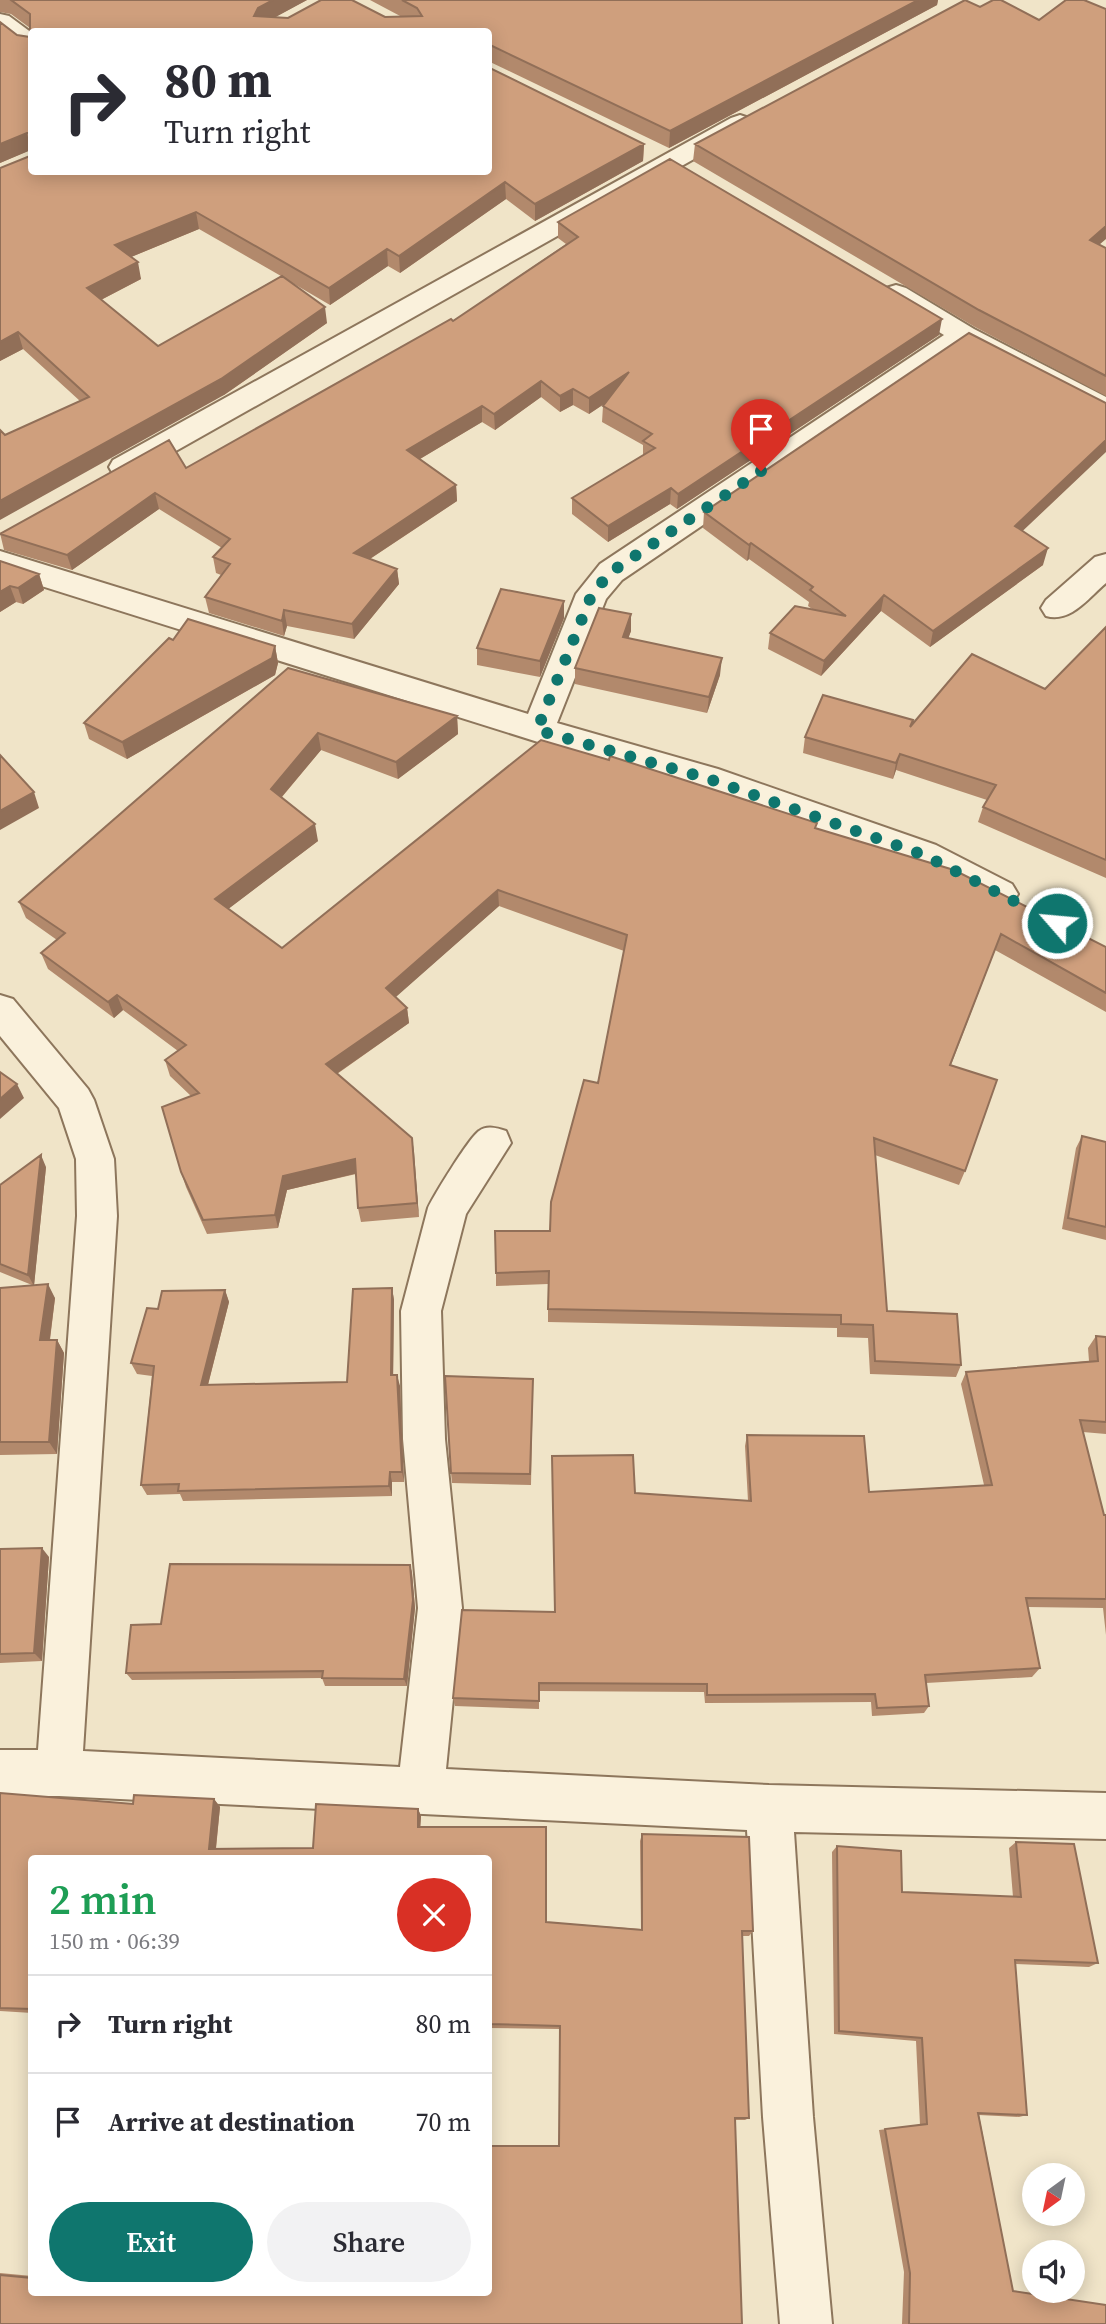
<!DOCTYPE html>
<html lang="en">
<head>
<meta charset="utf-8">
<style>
	body { margin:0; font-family:"Source Serif 4",serif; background:#f2f2f3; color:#2b2b33; height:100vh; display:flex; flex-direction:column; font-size:26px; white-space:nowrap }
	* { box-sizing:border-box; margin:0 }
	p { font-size:23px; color:#7c7c81 }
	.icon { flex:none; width:38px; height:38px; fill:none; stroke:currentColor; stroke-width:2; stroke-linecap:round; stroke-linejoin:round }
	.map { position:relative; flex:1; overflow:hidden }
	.sheet { position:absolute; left:28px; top:1855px; width:464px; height:441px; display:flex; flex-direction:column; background:#fff; border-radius:7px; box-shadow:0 4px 18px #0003 }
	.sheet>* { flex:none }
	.banner { position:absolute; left:28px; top:28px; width:464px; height:147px; border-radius:7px; box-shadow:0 4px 18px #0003; background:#fff; color:#2b2b33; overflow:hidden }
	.needle { width:46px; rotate:213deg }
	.controls { position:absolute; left:1022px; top:2163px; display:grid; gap:14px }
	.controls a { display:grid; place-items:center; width:63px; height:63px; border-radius:50%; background:#fff; box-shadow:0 4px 18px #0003; font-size:35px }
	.pin { position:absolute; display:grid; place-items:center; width:60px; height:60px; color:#fff; margin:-72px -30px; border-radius:50% 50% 50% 0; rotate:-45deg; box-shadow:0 0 7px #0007 }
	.pin .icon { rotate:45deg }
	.me { position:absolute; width:77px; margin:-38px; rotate:297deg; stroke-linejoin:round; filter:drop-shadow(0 0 5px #0008) }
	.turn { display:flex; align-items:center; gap:24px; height:147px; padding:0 21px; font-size:32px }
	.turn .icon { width:91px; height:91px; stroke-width:2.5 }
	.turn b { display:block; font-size:49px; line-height:60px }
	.round { display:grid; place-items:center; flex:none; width:74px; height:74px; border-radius:37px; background:#f2f2f3 }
	.headline { display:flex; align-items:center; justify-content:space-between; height:119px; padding:0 21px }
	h1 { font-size:42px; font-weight:600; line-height:52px; color:#1e9e55 }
	.button { display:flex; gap:14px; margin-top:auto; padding:14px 21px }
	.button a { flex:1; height:80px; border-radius:42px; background:#0f766e; color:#fff; font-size:28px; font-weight:600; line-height:80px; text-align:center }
	.button a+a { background:#f2f2f3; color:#2b2b33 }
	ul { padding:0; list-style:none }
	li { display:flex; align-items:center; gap:21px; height:98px; padding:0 21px; border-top:2px solid #e1e1e2 }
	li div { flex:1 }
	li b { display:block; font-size:26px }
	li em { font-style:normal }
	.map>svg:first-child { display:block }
</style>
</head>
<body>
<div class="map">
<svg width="1106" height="2324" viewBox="0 0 1106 2324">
	<rect width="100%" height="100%" fill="#f0e4c8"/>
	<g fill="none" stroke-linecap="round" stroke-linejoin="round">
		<defs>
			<path id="minor" d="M0,14L9,16L32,33V52L23,50L0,33Z
				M740,115L749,118L753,123L749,128L135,474L124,477L113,474L109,467L113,460L731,118Z
				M896,285L906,288L974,329L1106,397V419L1096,416L965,347L622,580L606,599L557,723L718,769L936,845L1012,884L1018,894L1012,904L1000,908L912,865L699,789L538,742L0,573V551L528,714L576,594L600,564L944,335L886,300L882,294L886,288Z
				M1106,554V583C1088,598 1071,623 1046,616L1041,608L1046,600L1095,557Z
				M0,995L13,999L88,1089L94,1100L114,1159L117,1216L83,1751L400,1767L418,1608L403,1439L401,1311L428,1208C434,1195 469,1138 479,1131C487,1125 497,1128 506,1131L511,1143L466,1214L441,1311L445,1439L462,1608L446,1769L769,1785L1106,1793V1839L794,1832L813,2117L832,2324H780L763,2117L747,1830L59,1796H0V1750H38L77,1216L76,1159L59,1108L0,1036Z"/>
		</defs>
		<use href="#minor" stroke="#8d765c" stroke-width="4"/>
		<use href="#minor" fill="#faf1dc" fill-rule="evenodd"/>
	</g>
	<path fill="#b2896c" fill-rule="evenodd" d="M0,0H307L275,17L288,18L402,17L370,0H938L937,5L669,148L488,61V32H32L644,144L643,161L535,221L506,199L400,273L388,266L330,305L289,281L327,323L224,395L5,435L80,401L23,349L0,361V168L30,156V150L0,163V22L17,35L30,37V28L11,14L0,12ZM199,229L281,276L158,346L101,300L141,279L131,257Z
		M980,7L1039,20L1099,245L1106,248V396L975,327L693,161L695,144Z
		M558,222L939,335L677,509L670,504L608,542L572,514V498L643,455V445L602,422L603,406L604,404L589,414L573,405L560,412L541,397L495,430L482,422L420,459L456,485L457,501L370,559L397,569L399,584L354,639L287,626L284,636L209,613L205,597L221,575L216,573L213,557L222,548L159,509L72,570L4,550L0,533L186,468L453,321L566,244L558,238Z
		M704,512L1022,531L1043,565L930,647L881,611L821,676L768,649L770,633L812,609L808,606L809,602L749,559L747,561L703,528Z
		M0,561L39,574L44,590L23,604L16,602L0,612Z
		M631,614V631L628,638L720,675L707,713L575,684V668Z
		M564,618L540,677L477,665V648Z
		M1106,627V878L978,822L983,807L987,800L896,770L893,779L803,753L805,737L912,725L1045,689Z
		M275,646L278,663L275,675L127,759L89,739L84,723Z
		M288,668L457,716L458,734L398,779L321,750L282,797L318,841L228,909L282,948L541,740L816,828L1106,947V1012L995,950L951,1065L965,1171L959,1185L875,1155L887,1311L961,1365L956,1377L870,1374L868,1338L837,1337V1328L548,1322V1284L496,1286V1273L550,1231L598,1083L624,951L499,906L395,997L407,1008L409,1023L337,1074L412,1138L419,1217L361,1222L358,1208L356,1174L287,1190L278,1228L207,1234L186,1187L181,1172L191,1096L170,1076L165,1060L178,1051L123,1010L114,1018L48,969L41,953L57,940L26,918L19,902Z
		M1082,1136L1106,1142V1240L1062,1229L1076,1148Z
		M46,1167L34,1285L55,1298L50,1340H57L64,1353L57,1454L0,1455V1288L32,1285L0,1272V1185Z
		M392,1288L394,1300L393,1375L400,1386L404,1482H392V1496L183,1501L180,1494L147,1495L141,1485L152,1376L137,1374L131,1363L158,1309L225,1290L229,1302L208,1385L347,1382Z
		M1096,1336L1106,1337V1434L1083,1432L1104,1515H1106V1635L1103,1608L1027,1607L1040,1668L1032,1677L926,1683L929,1706L924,1713L872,1716L871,1702L705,1703L704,1692L539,1691V1709L455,1706L453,1698L555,1612L635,1493L748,1501L745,1446L747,1435L869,1492L984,1485L961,1384L966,1372L1089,1361L1088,1348Z
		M533,1379L531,1485L452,1483L451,1473Z
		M0,1549L49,1557L42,1661L0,1663Z
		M410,1565L412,1573L415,1608L407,1686H325L322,1678L132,1680L126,1673L161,1624Z
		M0,1793L133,1804L134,1795L214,1799L220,1807L216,1849L313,1848L316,1804L418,1809L421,1816L420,1827H546V1922L641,1929L640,1841L642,1834L749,1837L753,1931L749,1936H742L749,2118L745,2120H735L742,2324H0V2273L32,2276V2292H488V2146H559L560,2029L488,2028V1858H32V2013L0,2011Z
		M1016,1842L1098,1963L1089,1967L1015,1964L1027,2115L1019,2117L979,2115L1013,2291L1106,2324H902L904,2272L879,2130L920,2125L916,2041L834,2034L832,1852L837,1846L902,1892L1013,1897L1009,1848Z"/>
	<path fill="#916f58" d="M273,0H307L261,25L254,16L258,8Z
		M918,0H938L937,5L669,148L670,131Z
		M27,133L31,150L0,163V144Z
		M644,144L643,161L535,221V204Z
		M505,182L506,199L400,273L399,256Z
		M196,212L199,229L119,262L115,245Z
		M1106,226V239L1085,257L1090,240Z
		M387,249L388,266L330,305L329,288Z
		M138,262L141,279L91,305L87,288Z
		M325,307L327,323L224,395L0,520V501Z
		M942,319L939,335L677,509L678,494Z
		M18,332L23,349L0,361V342Z
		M629,372L628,388L589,414V398Z
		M541,381V397L495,430L494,414Z
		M573,389V405L560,412V396Z
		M482,406V422L408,466L407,450Z
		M1106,440V452L1010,543L1015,526Z
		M456,485L457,501L356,568L354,553Z
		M671,488L670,504L608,542V526Z
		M155,493L159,509L72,570L67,555Z
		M751,543L749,559L747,561L749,545Z
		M1048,548L1043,565L930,647L933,631Z
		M397,569L399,584L354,639L352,624Z
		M39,574L44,590L23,604L18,588Z
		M10,586L16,602L0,612V592Z
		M884,595L881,611L821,676L824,661Z
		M564,601V618L540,677V661Z
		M284,610L287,626L284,636L282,621Z
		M631,614V631L623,653V637Z
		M275,646L278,663L275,675L127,759L122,742Z
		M722,658L720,675L707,713L709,697Z
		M457,716L458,734L398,779L396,762Z
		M318,733L321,750L274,806L271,789Z
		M900,754L896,770L893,779L896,763Z
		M34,792L39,808L0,830V811Z
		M315,824L318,841L219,916L215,899Z
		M498,890L499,906L388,1004L386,988Z
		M117,995L123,1010L114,1018L108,1002Z
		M407,1008L409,1023L329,1079L326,1064Z
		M17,1084L24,1098L0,1119V1099Z
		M412,1138L414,1152L419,1217L417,1203Z
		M41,1155L46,1167L34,1286L28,1275Z
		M355,1159L358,1173L287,1190L278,1228L275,1215L283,1176Z
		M48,1284L55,1298L48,1353L40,1340Z
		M392,1288L394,1300L393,1386L391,1375Z
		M225,1290L229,1302L205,1396L201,1385Z
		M57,1340L64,1353L57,1454L49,1442Z
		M397,1375L400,1386L404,1482L402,1472Z
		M390,1472L392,1482V1496L389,1486Z
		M42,1548L49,1557L42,1661L34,1653Z
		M410,1565L412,1573L415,1608L407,1686L404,1679Z
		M214,1799L220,1807L215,1856L209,1849Z
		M418,1809L421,1816L420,1833L418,1827Z"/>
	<path fill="#cf9f7d" stroke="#916f58" stroke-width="2" d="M11,0H273L258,8L254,16L288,18L321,0H352L385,17L422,16L417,8L402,0H918L670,131L488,44V32H32V172H488V67L644,144L535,204L505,182L399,256L387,249L329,288L196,212L115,245L138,262L87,288L158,346L282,276L325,307L221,379L0,501V430L5,435L89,397L18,332L0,342V168L30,156V133H27L0,144V22L17,35L30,37V14Z
		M965,0L980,7L993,0H1001L1039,20L1066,0H1084L1106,9V226L1090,240L1106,248V376L979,310L695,144Z
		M670,159L942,319L678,494L671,488L608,526L572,498L655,448L643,441L652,434L603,406L629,372L589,398L573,389L560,396L541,381L494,414L482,406L407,450L456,485L354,553L397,569L352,624L284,610L282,621L205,597L230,564L213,557L230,539L155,493L67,555L0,534L169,440L186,468L451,319L453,321L578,237L558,222Z
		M969,333L1106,403V440L1015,526L1048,548L933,631L884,595L824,661L770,633L795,606L846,616L810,590L813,587L751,543L749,545L704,512Z
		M0,561L39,574L18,588L10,586L0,592Z
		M501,589L564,601L540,661L477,648Z
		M599,608L631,614L623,637L722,658L709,697L575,668Z
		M188,619L275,646L272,658L122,742L84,723L169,638L173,640Z
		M1106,627V860L983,807L996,785L900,754L896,763L805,737L823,695L913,720L910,727L972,654L1045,689Z
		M288,668L457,716L396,762L318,733L271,789L315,824L215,899L282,948L541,740L609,760L610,756L817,823L815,828L954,870L1106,947V993L1001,934L950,1065L997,1080L965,1171L874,1138L887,1311L957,1314L961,1365L875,1361L873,1325L841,1324V1315L548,1309L549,1271L496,1273L495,1231H550L551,1202L584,1080L598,1083L627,935L498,890L386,988L407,1008L326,1064L412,1138L417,1203L358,1208L355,1159L283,1176L275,1215L203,1220L181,1172L162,1107L199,1093L165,1060L186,1045L117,995L108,1002L41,953L65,933L19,902Z
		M0,755L34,792L0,811Z
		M0,1072L17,1084L0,1099Z
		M1082,1136L1106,1142V1227L1068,1218Z
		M41,1155L28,1275L0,1264V1185Z
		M48,1284L40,1340H57L49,1442H0V1288Z
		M392,1288L391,1375H397L402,1472H390L389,1486L178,1491L179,1484L141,1485L154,1366L131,1363L147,1308L158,1309L162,1291L225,1290L201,1385L347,1382L353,1289Z
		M1096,1336L1106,1337V1422L1080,1420L1104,1515H1106V1599L1026,1598L1040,1668L925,1675L929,1706L877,1708L875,1694L707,1695V1684L539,1683V1701L453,1698L462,1610L555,1612L552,1456L633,1455L635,1493L751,1501L747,1435L864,1436L869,1492L992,1485L966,1372L1098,1361Z
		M445,1376L533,1379L530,1474L451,1473Z
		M42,1548L34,1653L0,1654V1549Z
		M170,1564L410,1565L413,1600L404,1679L322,1678L323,1671L126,1673L131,1625L161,1624Z
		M0,1793L133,1804L134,1795L214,1799L209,1849L313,1848L316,1804L418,1809V1827H546V1922L642,1930V1834L749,1837L753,1931H742L749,2118H735L742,2324H0V2275L32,2278V2292H488V2146H559L560,2026L488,2024V1858H32V2009L0,2008Z
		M1016,1842L1074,1844L1098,1963L1015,1960L1027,2115L978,2113L1013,2291L1106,2305V2324H909L910,2273L885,2129L927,2124L922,2038L839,2031L837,1846L901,1851L902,1892L1021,1897Z"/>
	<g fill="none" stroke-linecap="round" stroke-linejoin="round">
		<path stroke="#0f766e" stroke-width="12" stroke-dasharray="0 21.6" d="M761,471L611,572L592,594L537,730L706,778L924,855L1057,923"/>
	</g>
</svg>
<div class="controls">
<a><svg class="needle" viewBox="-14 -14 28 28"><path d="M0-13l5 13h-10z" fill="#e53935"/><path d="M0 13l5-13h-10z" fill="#7c7c81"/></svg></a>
<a><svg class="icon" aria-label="sound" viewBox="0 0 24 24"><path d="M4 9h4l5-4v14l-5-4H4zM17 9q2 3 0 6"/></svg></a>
</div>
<div class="pin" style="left:761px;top:471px;background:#d93025"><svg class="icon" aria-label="arrive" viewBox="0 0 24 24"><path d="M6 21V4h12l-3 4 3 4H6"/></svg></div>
<svg class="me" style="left:1057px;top:923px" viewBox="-20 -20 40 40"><circle r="17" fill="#0f766e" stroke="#fff" stroke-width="3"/><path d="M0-11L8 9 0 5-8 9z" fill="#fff"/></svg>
<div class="banner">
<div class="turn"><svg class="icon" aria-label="right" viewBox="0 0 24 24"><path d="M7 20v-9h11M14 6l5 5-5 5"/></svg><div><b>80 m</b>Turn right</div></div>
</div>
<section class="sheet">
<div class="headline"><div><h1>2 min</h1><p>150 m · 06:39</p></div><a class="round" style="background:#d93025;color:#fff"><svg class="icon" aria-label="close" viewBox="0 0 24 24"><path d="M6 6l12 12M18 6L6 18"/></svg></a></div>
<ul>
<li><svg class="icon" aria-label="right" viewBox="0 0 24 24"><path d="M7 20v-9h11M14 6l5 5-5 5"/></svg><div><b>Turn right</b></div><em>80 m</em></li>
<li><svg class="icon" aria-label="arrive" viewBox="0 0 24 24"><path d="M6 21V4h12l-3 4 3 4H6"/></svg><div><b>Arrive at destination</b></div><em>70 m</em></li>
</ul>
<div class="button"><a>Exit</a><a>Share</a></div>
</section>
</div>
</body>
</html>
